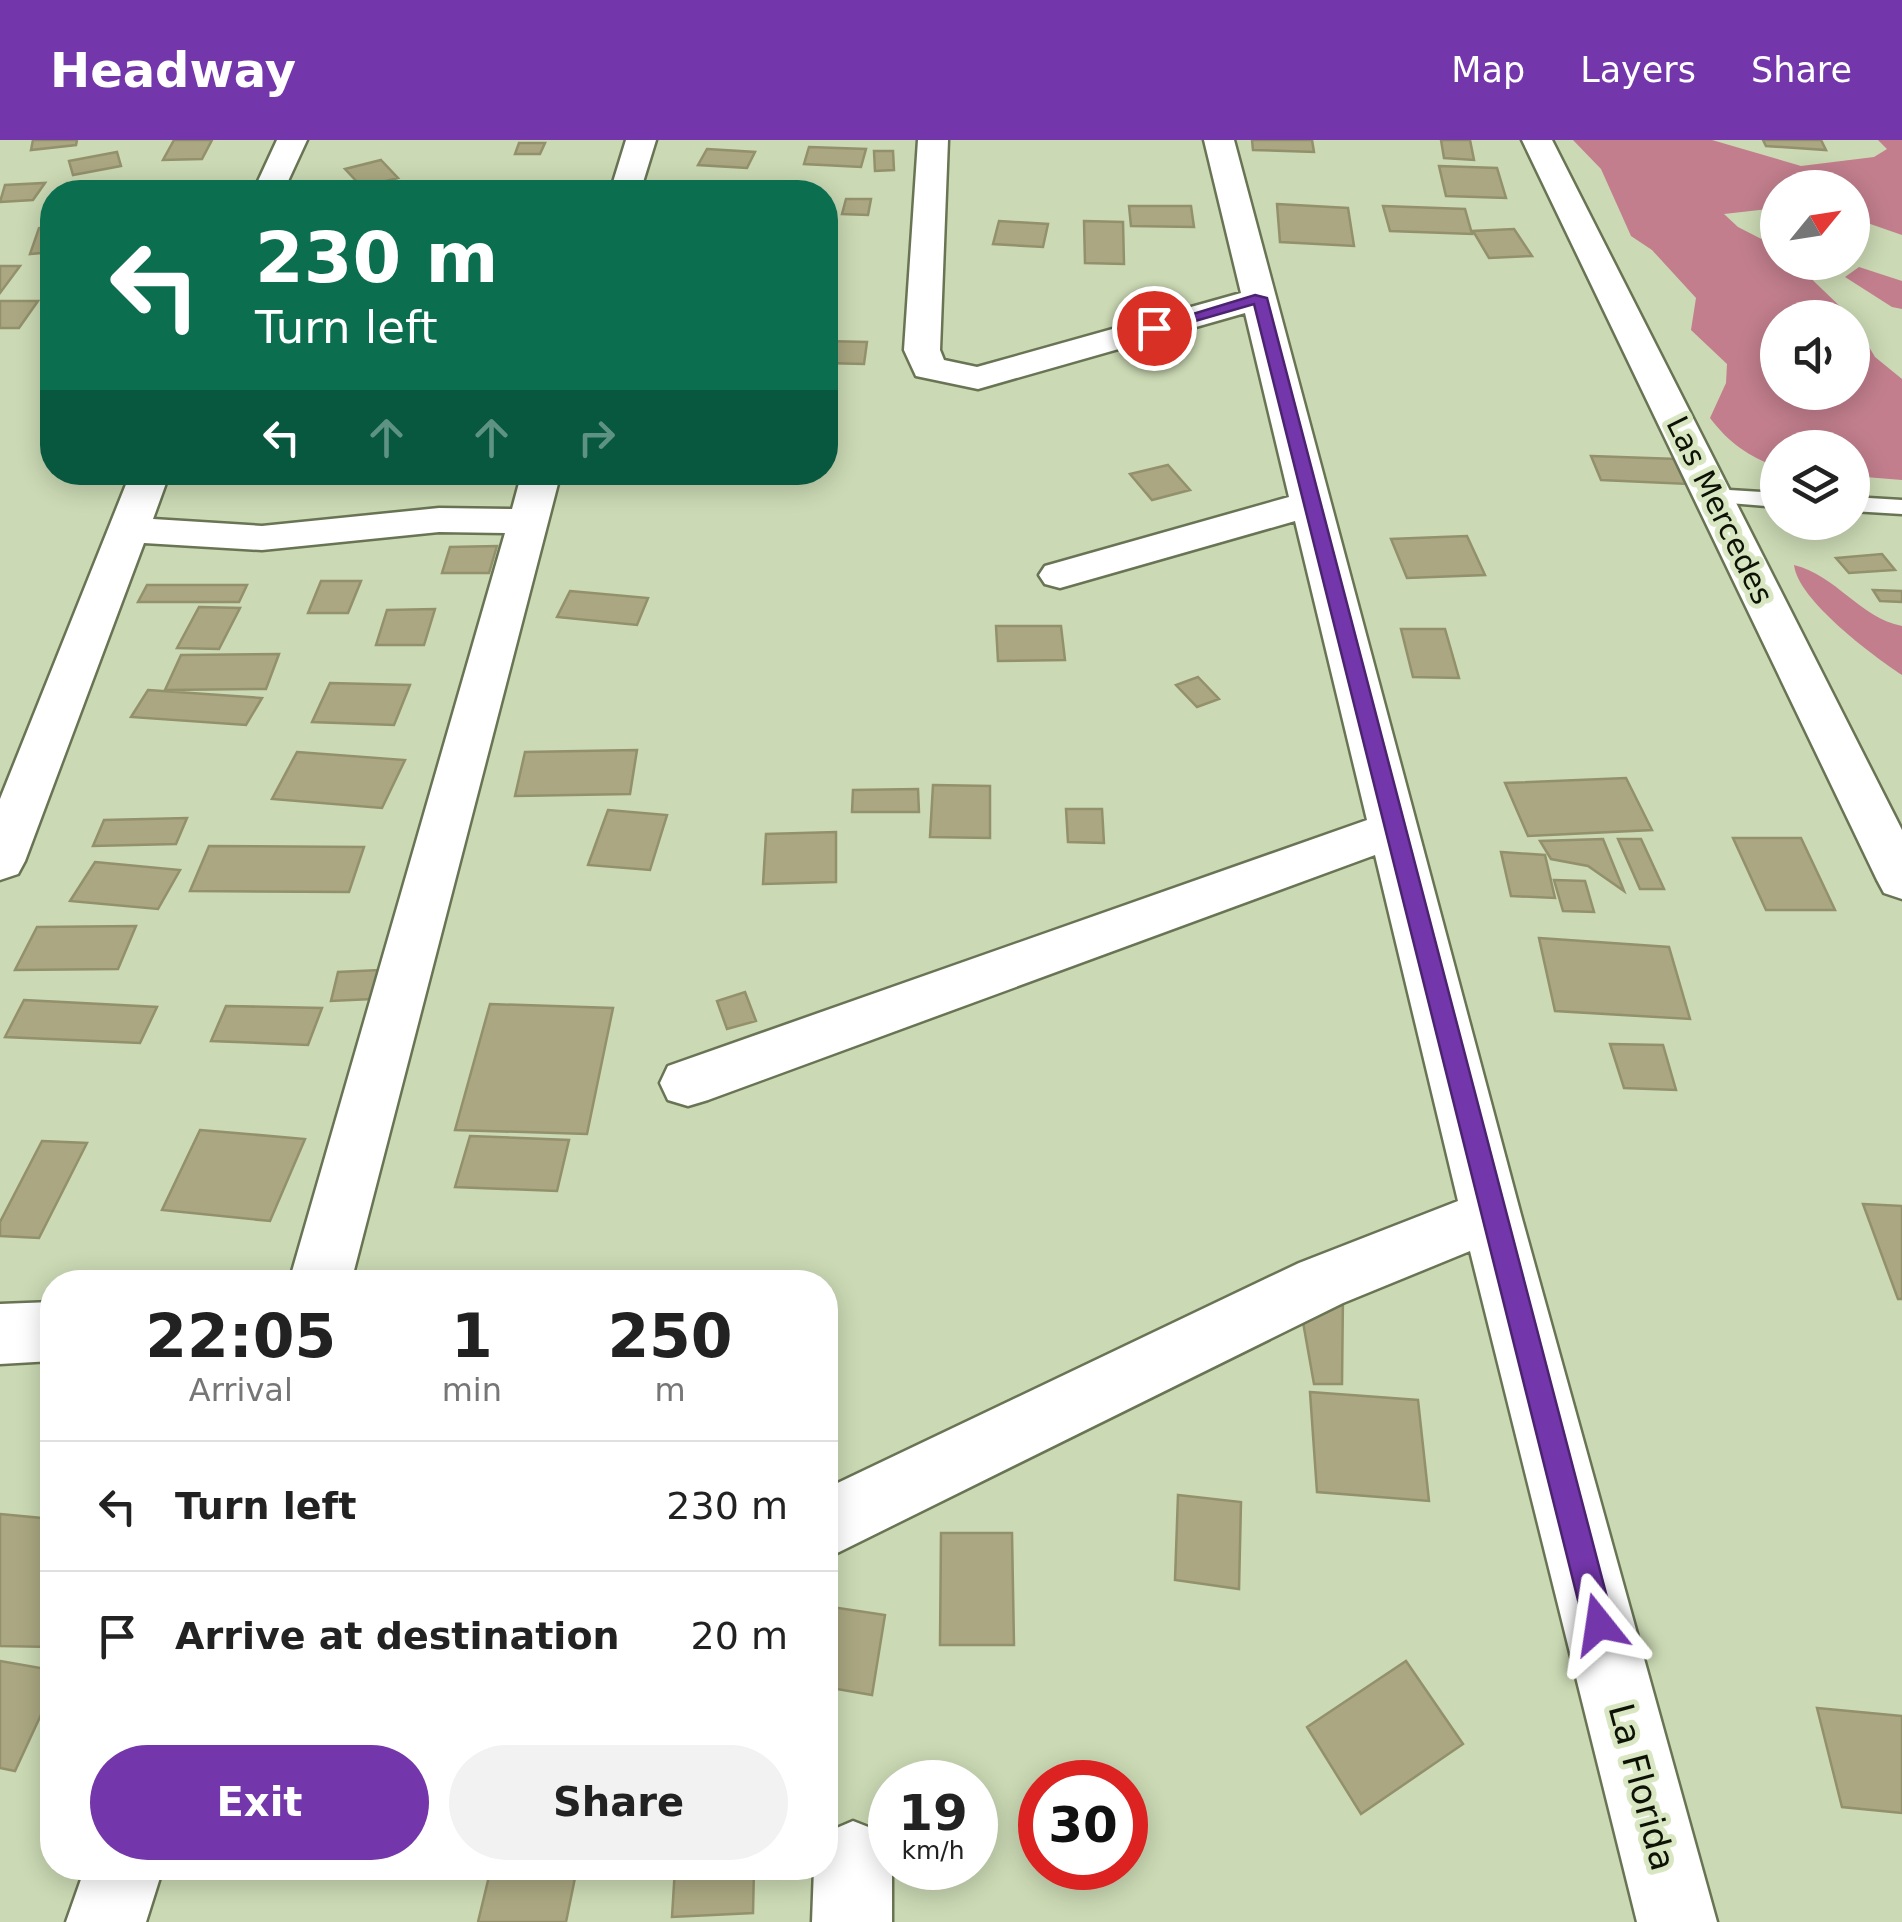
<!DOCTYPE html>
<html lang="en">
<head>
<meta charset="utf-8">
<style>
	body { margin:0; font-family:"DejaVu Sans",sans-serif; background:#f2f2f2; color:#222; height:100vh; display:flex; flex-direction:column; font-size:38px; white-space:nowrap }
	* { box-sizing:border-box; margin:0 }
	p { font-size:32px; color:#767676 }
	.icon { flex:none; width:55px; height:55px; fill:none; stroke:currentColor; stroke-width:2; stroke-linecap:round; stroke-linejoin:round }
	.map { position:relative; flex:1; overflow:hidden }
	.sheet { position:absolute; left:40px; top:1130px; width:798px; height:610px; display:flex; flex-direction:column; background:#fff; border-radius:40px; box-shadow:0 5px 25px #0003 }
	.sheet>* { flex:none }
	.hud { position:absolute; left:40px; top:40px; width:798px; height:305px; border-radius:40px; box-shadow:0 5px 25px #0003; background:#0b6e4f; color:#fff; overflow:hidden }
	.needle { width:65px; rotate:60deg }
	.fabs { position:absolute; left:1760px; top:30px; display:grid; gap:20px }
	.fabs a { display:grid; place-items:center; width:110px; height:110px; border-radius:50%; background:#fff; box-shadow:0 5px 25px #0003; font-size:50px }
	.speed { position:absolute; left:868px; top:1620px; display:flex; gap:20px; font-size:50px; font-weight:700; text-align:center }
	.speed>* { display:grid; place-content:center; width:130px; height:130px; border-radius:50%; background:#fff; box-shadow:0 5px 25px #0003; line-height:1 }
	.speed small { font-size:25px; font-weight:400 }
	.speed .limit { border:15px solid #d22; background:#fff; color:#111 }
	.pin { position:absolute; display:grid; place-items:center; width:85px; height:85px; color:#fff; margin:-42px; border:5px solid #fff; border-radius:50%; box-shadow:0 2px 10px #0007 }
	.me { position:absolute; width:110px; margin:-55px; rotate:345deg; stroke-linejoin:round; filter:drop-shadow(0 0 8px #0008) }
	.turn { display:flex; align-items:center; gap:35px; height:210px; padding:0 50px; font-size:45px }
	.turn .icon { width:130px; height:130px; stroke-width:2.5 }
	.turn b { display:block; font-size:70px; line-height:85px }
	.lanes { display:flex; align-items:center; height:95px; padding:0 50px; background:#0003; justify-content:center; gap:50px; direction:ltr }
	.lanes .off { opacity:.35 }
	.eta { display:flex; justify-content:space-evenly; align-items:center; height:170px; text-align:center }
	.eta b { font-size:60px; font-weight:700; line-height:70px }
	.action { display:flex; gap:20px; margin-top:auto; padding:20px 50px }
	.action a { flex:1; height:115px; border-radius:60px; background:#7436ab; color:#fff; font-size:40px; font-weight:700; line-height:115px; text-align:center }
	.action a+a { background:#f2f2f2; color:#222 }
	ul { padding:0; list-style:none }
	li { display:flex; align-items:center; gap:30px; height:130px; padding:0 50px; border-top:2px solid #e0e0e0 }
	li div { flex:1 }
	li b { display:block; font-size:38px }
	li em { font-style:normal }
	header { display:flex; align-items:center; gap:60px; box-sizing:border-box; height:140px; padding:0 50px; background:#7436ab; color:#fff }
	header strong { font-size:48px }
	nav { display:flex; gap:55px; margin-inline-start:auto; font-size:35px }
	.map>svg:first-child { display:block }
</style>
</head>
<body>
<header>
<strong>Headway</strong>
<nav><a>Map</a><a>Layers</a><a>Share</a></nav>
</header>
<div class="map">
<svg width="1902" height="1782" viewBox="0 0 1902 1782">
	<rect width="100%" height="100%" fill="#cbd9b4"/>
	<path fill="#c27e8d" d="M1573,0H1712L1801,26L1874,17L1887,9L1878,0H1902V95L1853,78L1852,48H1778L1777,68L1724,74L1738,87L1777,107L1778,122L1795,123L1851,177L1778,178V252H1852L1853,180L1875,217L1902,239V340L1853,336L1852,308H1778L1777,327C1748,316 1729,303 1710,278L1726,243L1727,224L1691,190L1696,158L1652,110L1631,96L1601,29Z
		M1859,127L1902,141V169L1892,167L1845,137Z
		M1794,425C1836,435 1860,478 1902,486V535C1872,515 1798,460 1794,425Z"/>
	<path fill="#aaa782" stroke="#93906c" stroke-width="2.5" d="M33,0H77L76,5L31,10Z
		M174,0H212L202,19L163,20Z
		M1252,0H1312L1314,12L1253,10Z
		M1441,0H1470L1474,20L1444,18Z
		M1763,0H1821L1826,10L1766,6Z
		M519,3H545L540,14H515Z
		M809,7L866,9L861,27L804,24Z
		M707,9L755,12L747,28L698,25Z
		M874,11H893L894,30L875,31Z
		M117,12L121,26L73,35L69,21Z
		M381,20L398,38L362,47L345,29Z
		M1439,26L1497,28L1506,58L1446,56Z
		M45,43L33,60L0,62L5,45Z
		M67,43L105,44L98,52H59Z
		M846,59H871L868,75L842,74Z
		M1277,64L1348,68L1354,106L1280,102Z
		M1129,66H1191L1194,87L1131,86Z
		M1383,66L1465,69L1472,94L1390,91Z
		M999,81L1048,84L1043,107L993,104Z
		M1084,81L1123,82L1124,124L1085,123Z
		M52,86V112L30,114L39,88Z
		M1514,89L1532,116L1489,118L1473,91Z
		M0,126H20L0,153Z
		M38,161L19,188H0V161Z
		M825,201L867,202L864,224L825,223Z
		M1591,316L1677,319L1688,344L1601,340Z
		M1168,325L1190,350L1152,360L1130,334Z
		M1467,396L1485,435L1407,438L1391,399Z
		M497,406L489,433H442L450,407Z
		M1882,414L1895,430L1849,433L1836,418Z
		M321,441H361L348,473H308Z
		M147,445H247L239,462H138Z
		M1873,450L1902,451V462L1880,461Z
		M570,451L648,458L637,485L557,477Z
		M199,467L240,468L219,509L177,508Z
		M435,469L424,505H376L387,470Z
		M996,486H1061L1065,520L998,521Z
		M1401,489H1445L1459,538L1413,537Z
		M279,514L266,549L165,550L181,515Z
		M1198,537L1219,559L1197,567L1176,545Z
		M330,543L410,545L394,585L312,582Z
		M148,550L262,558L246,585L131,577Z
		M637,610L630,654L515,656L525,612Z
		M297,612L405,620L382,668L272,659Z
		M1626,638L1652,690L1528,696L1505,643Z
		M933,645L990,646V698L930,697Z
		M918,649L919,672H852L853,650Z
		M1066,669H1102L1104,703L1068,702Z
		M608,670L667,675L650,730L588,725Z
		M187,678L176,704L93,706L104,680Z
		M836,692V742L763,744L766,694Z
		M1733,698H1801L1835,770H1766Z
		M1603,699L1624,751L1588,726L1551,719L1540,701Z
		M1618,699H1641L1664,749H1640Z
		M209,706L364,707L349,752L190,751Z
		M1501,712L1545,715L1555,758L1511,756Z
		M95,722L180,730L158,769L70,761Z
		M1554,740L1585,741L1594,772L1563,771Z
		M136,786L118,829L15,830L37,787Z
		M1539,798L1669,807L1690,879L1555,871Z
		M379,830L372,859L331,861L338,832Z
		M745,852L756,881L727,889L717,861Z
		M24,860L157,867L140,903L5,897Z
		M490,864L613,868L587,994L455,990Z
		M226,866L322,868L308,905L211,901Z
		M1610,904L1663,905L1676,950L1624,948Z
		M200,990L305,999L270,1081L162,1070Z
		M470,996L569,1000L557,1051L455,1047Z
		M42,1001L87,1003L39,1098L0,1096V1082Z
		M1863,1064L1902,1066V1159H1898Z
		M1343,1154L1342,1244H1314L1303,1182Z
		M1310,1252L1418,1260L1429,1361L1317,1352Z
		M1178,1355L1241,1362L1239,1449L1175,1440Z
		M0,1374L52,1379V1507L0,1506Z
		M941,1393H1012L1014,1505H940Z
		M825,1466L885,1475L872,1555L825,1547Z
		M0,1521L52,1530V1551L15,1631L0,1628Z
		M1406,1521L1463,1604L1361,1674L1307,1587Z
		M1817,1568L1902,1576V1673L1842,1667Z
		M491,1728H577L566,1782H478Z
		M675,1728H754L753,1773L672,1777Z"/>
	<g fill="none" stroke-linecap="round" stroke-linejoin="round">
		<defs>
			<path id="lane" d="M1713,349L1778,353V367L1705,361L1702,356L1705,351Z
				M1852,357L1902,360V374L1852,371Z"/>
			<path id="street" d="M277,0H307L283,52H253Z
				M626,0H656L640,52H610Z
				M918,0H948L940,210L944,220L977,227L1241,153L1204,0H1234L1521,1075L1717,1782H1637L1470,1111L1343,1163L825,1419V1349L1299,1123L1458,1061L1375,715L708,960L688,966L668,960L660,943L668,926L1367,680L1295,381L1060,448L1045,444L1039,435L1045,426L1289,357L1245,173L978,249L916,236L904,210Z
				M1522,0H1552L1902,690V759L1884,753L1877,740Z
				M131,332H170L153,379L262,386L439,368L512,369L522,332H561L351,1142H289L505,393L439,392L262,410L144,403L25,721L18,734L0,740V659Z
				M52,1162V1221L0,1224V1164Z
				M853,1681L881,1692L892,1728V1782H812L814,1728H825V1693Z
				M85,1728H163L146,1782H66Z"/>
		</defs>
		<use href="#lane" stroke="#687453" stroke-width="5"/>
		<use href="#street" stroke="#687453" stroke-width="5"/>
		<use href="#lane" fill="#fff" fill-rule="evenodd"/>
		<use href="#street" fill="#fff" fill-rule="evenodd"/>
	</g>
	<path fill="#7436ab" stroke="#4b236f" stroke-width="2.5" d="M1255,155L1267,158L1614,1484L1610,1495L1599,1499L1589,1495L1584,1484L1254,164L1154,193L1147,188Z"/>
	<g text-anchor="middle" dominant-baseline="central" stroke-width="10" stroke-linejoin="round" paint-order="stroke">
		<g font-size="30" fill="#0e1206" stroke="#d8e6c1">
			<text transform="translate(1720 370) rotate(64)">Las Mercedes</text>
		</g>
		<g font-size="35" fill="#0e1206" stroke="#d8e6c1">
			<text transform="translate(1642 1647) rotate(75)">La Florida</text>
		</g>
	</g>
</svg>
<div class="fabs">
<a><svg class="needle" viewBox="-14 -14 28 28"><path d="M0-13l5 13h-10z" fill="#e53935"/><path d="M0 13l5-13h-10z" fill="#767676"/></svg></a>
<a><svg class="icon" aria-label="sound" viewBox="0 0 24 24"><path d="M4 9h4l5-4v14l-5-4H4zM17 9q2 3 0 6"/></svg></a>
<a><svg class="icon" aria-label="layers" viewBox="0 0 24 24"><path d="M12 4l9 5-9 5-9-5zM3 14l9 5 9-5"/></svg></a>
</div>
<div class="speed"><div>19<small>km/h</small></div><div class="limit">30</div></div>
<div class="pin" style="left:1154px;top:188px;background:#d93025"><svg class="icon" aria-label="arrive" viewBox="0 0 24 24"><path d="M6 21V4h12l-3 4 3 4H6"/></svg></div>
<svg class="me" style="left:1599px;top:1484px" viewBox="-20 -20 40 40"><path d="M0-17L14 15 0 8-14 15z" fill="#7436ab" stroke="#fff" stroke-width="4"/></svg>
<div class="hud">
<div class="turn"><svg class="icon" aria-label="left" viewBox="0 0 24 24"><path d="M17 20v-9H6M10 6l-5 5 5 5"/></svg><div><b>230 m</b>Turn left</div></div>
<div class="lanes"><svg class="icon" aria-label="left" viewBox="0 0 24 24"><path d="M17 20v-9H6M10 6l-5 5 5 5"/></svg><svg class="icon off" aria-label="ahead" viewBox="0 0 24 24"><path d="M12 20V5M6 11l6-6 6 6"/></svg><svg class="icon off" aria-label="ahead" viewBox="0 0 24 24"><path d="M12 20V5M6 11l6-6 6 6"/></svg><svg class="icon off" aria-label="right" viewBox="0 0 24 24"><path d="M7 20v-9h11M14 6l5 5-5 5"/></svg></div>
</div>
<section class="sheet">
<div class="eta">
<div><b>22:05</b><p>Arrival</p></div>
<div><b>1</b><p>min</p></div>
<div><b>250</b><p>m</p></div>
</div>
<ul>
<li><svg class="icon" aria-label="left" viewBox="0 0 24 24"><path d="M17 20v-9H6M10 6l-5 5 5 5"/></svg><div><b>Turn left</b></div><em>230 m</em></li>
<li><svg class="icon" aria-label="arrive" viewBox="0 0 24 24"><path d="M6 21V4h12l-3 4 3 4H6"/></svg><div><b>Arrive at destination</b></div><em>20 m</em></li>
</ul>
<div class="action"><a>Exit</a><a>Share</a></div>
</section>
</div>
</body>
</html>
